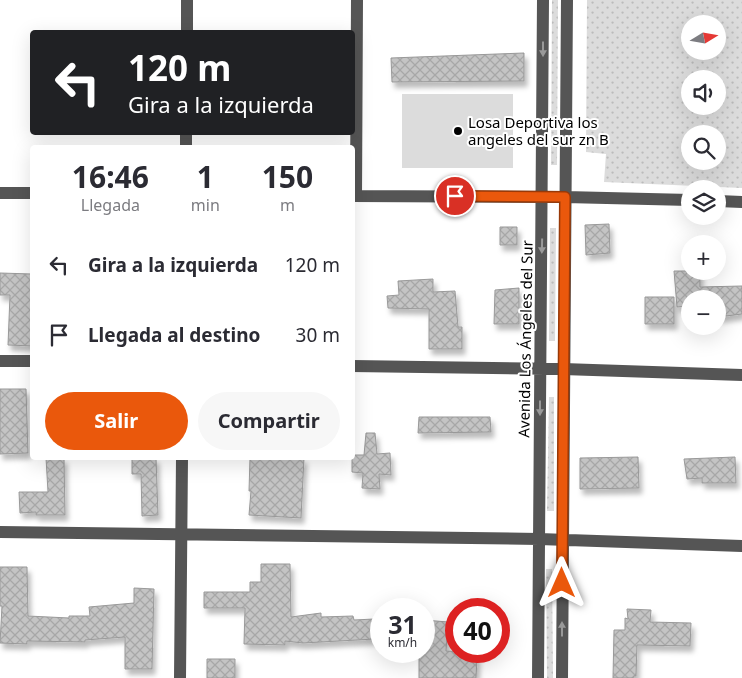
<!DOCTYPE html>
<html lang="es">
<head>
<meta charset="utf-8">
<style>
	body { margin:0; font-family:"Noto Sans",sans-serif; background:#f7f7f7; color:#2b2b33; height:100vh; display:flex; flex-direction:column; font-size:19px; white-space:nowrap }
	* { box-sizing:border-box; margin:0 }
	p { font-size:16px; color:#7c7c81 }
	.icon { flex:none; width:28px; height:28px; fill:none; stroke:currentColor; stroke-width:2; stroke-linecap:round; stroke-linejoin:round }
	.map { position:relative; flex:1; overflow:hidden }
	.sheet { position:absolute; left:30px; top:145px; width:325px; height:315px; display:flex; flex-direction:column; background:#fff; border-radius:5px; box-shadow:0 5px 20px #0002 }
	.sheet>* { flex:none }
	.guide { position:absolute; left:30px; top:30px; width:325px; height:105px; border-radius:5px; box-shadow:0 5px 20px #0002; background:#202124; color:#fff; overflow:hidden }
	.needle { width:32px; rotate:79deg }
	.buttons { position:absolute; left:681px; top:15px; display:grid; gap:10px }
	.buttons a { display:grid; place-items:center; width:45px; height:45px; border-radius:50%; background:#fff; box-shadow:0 5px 20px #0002; font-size:25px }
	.speed { position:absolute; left:370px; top:598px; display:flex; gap:10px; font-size:25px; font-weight:700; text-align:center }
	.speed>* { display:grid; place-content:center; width:65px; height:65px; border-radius:50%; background:#fff; box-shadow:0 5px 20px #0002; line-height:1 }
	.speed small { font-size:12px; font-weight:400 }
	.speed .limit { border:8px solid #d22; background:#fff; color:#111 }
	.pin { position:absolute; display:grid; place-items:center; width:42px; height:42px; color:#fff; margin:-21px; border:2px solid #fff; border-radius:50%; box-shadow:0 1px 5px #0007 }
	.me { position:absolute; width:55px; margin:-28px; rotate:0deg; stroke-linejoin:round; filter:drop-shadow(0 0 4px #0008) }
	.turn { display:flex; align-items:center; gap:18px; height:105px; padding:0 15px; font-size:22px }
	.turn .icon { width:65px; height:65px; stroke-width:2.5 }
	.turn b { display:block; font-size:35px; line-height:42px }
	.eta { display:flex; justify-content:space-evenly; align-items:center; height:85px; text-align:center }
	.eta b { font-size:30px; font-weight:700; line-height:35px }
	.cta { display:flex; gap:10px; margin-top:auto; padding:10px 15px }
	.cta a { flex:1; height:58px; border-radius:30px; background:#ea580c; color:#fff; font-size:20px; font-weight:700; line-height:58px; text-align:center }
	.cta a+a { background:#f7f7f7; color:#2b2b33 }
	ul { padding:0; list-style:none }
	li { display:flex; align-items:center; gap:15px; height:70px; padding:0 15px }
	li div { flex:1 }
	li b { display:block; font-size:19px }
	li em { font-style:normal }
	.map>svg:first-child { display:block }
</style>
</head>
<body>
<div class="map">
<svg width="742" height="678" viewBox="0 0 742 678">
	<defs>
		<pattern id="grass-dots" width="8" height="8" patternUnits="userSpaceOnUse" patternTransform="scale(1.25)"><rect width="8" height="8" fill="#dcdcdc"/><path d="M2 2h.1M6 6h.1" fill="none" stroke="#bbb" stroke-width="1.8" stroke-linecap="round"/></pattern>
		<pattern id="building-cross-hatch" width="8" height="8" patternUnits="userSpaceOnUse" patternTransform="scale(1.25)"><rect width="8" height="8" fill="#c4c4c4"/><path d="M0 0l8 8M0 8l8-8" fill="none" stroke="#a7a7a7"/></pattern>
		<filter id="shadow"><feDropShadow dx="3" dy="5.5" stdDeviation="2.5" flood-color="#0004"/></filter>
	</defs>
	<rect width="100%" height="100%" fill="#fff"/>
	<path fill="url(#grass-dots)" fill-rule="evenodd" d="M552,0H558L557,165H551Z
		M587,0H742V188L604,182L606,154L586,152ZM690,24H718V51H690ZM690,79H718V106H690ZM690,134H718V161H690Z
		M550,228H556L555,341H549Z
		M549,397H554V511H547Z
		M546,569H552L553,678H547Z"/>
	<path fill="#dcdcdc" d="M402,94H513V168H402Z"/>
	<path fill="url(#building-cross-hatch)" stroke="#999" filter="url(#shadow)" d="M524,53V81L392,82L391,58Z
		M609,224L610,253L586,255L585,225Z
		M500,227H517V245H500Z
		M674,271H700V287L742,286V314L718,317V299H690V306L677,307Z
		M0,273L32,274V346L8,345L10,295H0Z
		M433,279V292L455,291L458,327H462V349H429V309L388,308L387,296L399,295L398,281Z
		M519,288V324H494L495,290Z
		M645,297H674V324H645Z
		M0,389H26L28,453L0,454Z
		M419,417H490L491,432L418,433Z
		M366,433H375L377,454L390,453L391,475L379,474L380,489L362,488L363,473L352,472V455H364Z
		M638,457L639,488L580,489V458Z
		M735,457L736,483H702V478L687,479L684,459Z
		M46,458H64L65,515H36V512L20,513L19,492H48Z
		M132,458H156L158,515L142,516L141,474H132Z
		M250,458H304L301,518L249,515L251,491H249Z
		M261,564H290L291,617L321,613V617L353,616L354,620L374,619L375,639L303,643L285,641V645L244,644L245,608H204V592H250V582H261Z
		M0,567H27L28,616L69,618V616H90L89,607L134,603V588L154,589L152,669H125V637L85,640V642L27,641V644L0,643L2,606H0Z
		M627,609L651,610L650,622L691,623L690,646L637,645L636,676H634L633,678H613L614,630H625V618L628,619Z
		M424,620L448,622L446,651L474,652L477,658L476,678H419V651H424Z
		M207,659H235V678H207Z"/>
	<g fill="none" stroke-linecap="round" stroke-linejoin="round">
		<path stroke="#555" stroke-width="12" d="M187,32V0
			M186,148V132
			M0,193H32
			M352,196L565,197L690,200
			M356,196L357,0
			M718,201L742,202
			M0,361H32
			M352,366L563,369L742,375
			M0,532L539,539L742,546
			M180,678L182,458
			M538,678L543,0
			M562,678L567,0"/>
	</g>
	<defs><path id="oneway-solid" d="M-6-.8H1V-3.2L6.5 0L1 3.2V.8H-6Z" transform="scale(1.25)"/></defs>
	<g fill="#999">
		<use href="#oneway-solid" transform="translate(543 49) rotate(90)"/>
		<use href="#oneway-solid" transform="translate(542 246) rotate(91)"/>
		<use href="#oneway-solid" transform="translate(540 408) rotate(90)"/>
		<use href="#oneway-solid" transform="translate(562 629) rotate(-90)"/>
	</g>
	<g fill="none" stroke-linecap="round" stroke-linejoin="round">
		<defs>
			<path id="route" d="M455,196L565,197L562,583"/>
		</defs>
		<use href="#route" stroke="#983908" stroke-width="12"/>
		<use href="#route" stroke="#ea580c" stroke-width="9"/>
	</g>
	<circle fill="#000" stroke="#fff" stroke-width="2" cx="458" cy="131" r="5"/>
	<g text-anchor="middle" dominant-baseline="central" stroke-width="4" stroke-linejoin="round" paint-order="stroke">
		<g font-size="15" fill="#000" stroke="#fff" text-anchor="start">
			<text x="468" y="122">Losa Deportiva los<tspan x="468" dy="17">angeles del sur zn B</tspan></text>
		</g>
		<g font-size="15" fill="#000" stroke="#fff">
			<text transform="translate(525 339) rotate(-89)">Avenida Los Ángeles del Sur</text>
		</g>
	</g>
</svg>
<div class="buttons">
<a><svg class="needle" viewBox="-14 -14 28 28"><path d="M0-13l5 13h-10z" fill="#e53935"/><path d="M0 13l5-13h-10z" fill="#7c7c81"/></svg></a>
<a><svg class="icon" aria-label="sound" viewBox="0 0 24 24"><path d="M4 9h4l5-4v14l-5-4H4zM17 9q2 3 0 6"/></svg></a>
<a><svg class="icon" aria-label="search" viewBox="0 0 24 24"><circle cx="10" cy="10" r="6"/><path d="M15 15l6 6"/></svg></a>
<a><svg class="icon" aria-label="layers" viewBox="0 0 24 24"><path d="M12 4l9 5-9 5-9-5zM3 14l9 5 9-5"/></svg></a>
<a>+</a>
<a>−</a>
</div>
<div class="speed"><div>31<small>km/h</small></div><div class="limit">40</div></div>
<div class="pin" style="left:455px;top:196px;background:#d93025"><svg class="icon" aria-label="arrive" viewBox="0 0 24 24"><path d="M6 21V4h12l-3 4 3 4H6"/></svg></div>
<svg class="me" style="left:562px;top:583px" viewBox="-20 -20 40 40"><path d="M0-17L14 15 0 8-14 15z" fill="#ea580c" stroke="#fff" stroke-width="4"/></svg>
<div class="guide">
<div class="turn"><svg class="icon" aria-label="left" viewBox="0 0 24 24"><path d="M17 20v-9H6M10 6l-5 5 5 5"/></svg><div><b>120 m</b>Gira a la izquierda</div></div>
</div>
<section class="sheet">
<div class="eta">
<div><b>16:46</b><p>Llegada</p></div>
<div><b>1</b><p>min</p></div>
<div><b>150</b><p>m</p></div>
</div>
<ul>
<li><svg class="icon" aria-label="left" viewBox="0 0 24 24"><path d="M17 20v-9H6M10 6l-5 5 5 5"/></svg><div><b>Gira a la izquierda</b></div><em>120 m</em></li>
<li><svg class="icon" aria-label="arrive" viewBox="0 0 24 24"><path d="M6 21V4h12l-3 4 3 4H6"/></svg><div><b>Llegada al destino</b></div><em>30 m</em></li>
</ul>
<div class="cta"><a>Salir</a><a>Compartir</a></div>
</section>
</div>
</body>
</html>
